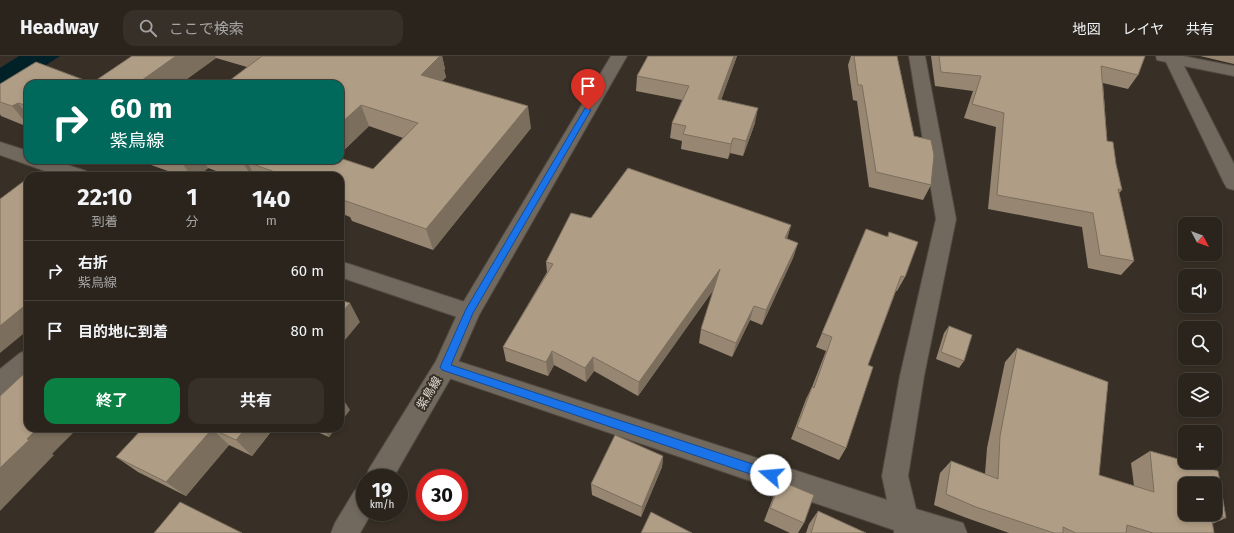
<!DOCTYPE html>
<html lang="ja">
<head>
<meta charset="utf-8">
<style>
	body { margin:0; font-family:"Fira Sans","Noto Sans JP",sans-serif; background:#363029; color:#f1f3f6; height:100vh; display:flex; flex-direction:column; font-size:15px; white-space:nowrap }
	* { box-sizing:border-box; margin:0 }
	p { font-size:13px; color:#a5a4a3 }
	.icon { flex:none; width:22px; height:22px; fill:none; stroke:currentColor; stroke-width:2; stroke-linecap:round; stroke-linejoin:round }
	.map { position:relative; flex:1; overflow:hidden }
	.panel { position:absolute; left:24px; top:116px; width:320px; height:260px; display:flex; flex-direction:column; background:#2a241c; border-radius:12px; box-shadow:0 2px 6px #0003,0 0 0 1px #46413b }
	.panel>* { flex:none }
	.top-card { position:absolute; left:24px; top:24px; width:320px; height:84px; border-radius:12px; box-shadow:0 2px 6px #0003,0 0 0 1px #46413b; background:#00695c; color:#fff; overflow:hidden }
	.needle { width:26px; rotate:131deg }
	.fabs { position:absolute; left:1178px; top:161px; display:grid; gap:8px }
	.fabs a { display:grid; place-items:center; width:44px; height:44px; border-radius:8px; background:#2a241c; box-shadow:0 2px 6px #0003,0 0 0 1px #46413b; font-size:20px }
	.speed { position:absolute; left:356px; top:413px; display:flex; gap:8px; font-size:20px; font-weight:700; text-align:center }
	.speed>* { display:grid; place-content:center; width:52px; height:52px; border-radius:50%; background:#2a241c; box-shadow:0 2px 6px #0003,0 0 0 1px #46413b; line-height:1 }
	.speed small { font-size:10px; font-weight:400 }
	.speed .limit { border:6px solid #d22; background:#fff; color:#111 }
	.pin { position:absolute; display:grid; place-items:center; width:34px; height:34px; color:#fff; margin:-41px -17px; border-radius:50% 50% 50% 0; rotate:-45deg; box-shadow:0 0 4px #0007 }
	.pin .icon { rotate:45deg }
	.me { position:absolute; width:44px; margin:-22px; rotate:288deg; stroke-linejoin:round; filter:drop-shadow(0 0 3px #0008) }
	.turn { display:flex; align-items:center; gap:14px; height:84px; padding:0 20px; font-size:18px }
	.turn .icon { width:52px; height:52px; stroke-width:2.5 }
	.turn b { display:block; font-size:28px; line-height:34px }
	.eta { display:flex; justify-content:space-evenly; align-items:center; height:68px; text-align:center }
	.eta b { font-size:24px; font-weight:700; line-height:28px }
	.button { display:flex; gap:8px; margin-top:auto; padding:8px 20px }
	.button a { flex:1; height:46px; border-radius:12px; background:#0b8043; color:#fff; font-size:16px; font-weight:700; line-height:46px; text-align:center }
	.button a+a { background:#363029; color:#f1f3f6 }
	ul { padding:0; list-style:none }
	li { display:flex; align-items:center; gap:12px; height:60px; padding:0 20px; border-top:1px solid #46413b }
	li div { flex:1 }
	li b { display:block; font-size:15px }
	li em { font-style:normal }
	header { display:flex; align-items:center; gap:24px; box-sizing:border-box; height:56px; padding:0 20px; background:#2a241c; border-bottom:1px solid #46413b }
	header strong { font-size:19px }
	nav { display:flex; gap:22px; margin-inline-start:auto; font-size:14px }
	.search { width:280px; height:36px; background:#363029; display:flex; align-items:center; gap:10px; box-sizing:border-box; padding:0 14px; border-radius:12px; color:#a5a4a3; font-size:15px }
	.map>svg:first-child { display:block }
</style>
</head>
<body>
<header>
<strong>Headway</strong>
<div class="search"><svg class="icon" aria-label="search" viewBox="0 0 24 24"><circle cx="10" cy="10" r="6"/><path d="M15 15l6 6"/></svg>ここで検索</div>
<nav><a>地図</a><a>レイヤ</a><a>共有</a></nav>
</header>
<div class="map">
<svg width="1234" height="477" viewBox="0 0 1234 477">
	<rect width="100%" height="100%" fill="#383026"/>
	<path fill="#002127" d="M19,0H60L6,35L0,33V12Z"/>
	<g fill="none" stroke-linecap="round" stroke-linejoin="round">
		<defs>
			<path id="minor" d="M909,0H925L956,163L924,320L908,420L916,453L963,467L967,477H894V474L437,318L433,311L437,304L445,301L887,444L882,420L900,320L936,163Z
				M1156,0H1183L1234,10V20L1184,10L1234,108V134L1227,132L1224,127L1166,6L1157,4Z
				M0,86L28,95V104H53L86,115L89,120H59L0,99Z
				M340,205L477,250L480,256L477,262L469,265L340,221Z
				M28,294V318L9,336L0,339V313L20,297Z"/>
			<path id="tertiary" d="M611,0H627L479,259L453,318L393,422L365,423L369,413L436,305L461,250Z
				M365,430V456H372L360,477H331L335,467L355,434Z"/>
		</defs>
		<use href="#minor" stroke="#524b43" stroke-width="2"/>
		<use href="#tertiary" stroke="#524b43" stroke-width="2"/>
		<use href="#minor" fill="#72695e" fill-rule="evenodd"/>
		<use href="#tertiary" fill="#72695e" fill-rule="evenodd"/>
	</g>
	<path fill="#978772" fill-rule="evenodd" d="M132,0H442L445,13L444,14L446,21L442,25L531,72L433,194L352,165L350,161L340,157V120H230L208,112L199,120H182L137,104H340L373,113L403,82L369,70L340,98V28L247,11L216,2L180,28H28V71L1,60L0,58V28L92,27Z
		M648,0H737L721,44L755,67L743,100L730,97L728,103L681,93L682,85L670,82L672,67L682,44L636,35L637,20Z
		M851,0H897L914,80L931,129L923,144L869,131L857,45L853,44L848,9Z
		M931,0H1145L1138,19L1128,33L1103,27L1107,85L1116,108L1122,134L1119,137L1134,205L1121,219L1088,212L1082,171L988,153L996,71L964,62L973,35L935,30Z
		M1200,0H1234V8Z
		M591,162L791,169L787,183L798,187L793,202L762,269L750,264L732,301L699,287L701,273L714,233L638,340L594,315L586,326L554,309L548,320L506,305L503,291L547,216L546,206Z
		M866,173L887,181L889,176L905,221L897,235H896L868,309L846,392L839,404L791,383L806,343L812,331L826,295L816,291Z
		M949,270L964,305L959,312L936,303L944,277Z
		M1017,292L1108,326L1099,419L1134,430L1131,407L1150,395L1185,405V406H1188L1218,415L1226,462L1212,468L1214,477H1009L964,461L934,449L940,417L951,405L985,418L987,392L1005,306ZM1185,428H1215V458H1185Z
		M143,372H274L252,400L229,389L186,440L138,416L116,401Z
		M308,372H336L329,381Z
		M663,400L662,411L641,461L592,439L591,428Z
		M781,425L804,467L798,477H790L764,465L774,439Z
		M818,455L866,477H806L809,468Z"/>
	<path fill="#7b6e5d" d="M176,0H215L216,2L180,28H139L138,27Z
		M434,0H442L445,13L444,14L446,21L427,40L421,19Z
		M734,0H737L716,58L718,43Z
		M18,47L28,59V69L12,50Z
		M361,49L369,70L340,98V68Z
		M528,50L531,72L433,194L426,173Z
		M758,52L755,67L743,100L746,85Z
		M733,82L730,97L728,103L731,88Z
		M180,104H203L208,112L199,120H191Z
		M247,106L255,120H251L244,108Z
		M791,169L786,185L785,182Z
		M798,187L793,202L762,269L766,254Z
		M720,213L717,229L638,340L639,326Z
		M28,247V274L0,297V270Z
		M350,247L360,266L340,290V259Z
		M754,250L750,264L732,301L736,287Z
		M552,295L554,309L548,320L546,306Z
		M593,301L594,315L586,326L585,312Z
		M340,338L350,354L340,367Z
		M38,372H78L52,398L54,399L0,455V412L27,383Z
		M246,372H274L252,400L236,384Z
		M322,372H336L329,381Z
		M212,373L229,389L186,440L166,426Z
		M663,400L662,411L641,461L642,451Z"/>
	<path fill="#b09d85" stroke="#7b6e5d" d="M132,0H176L138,27L142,28H28V50L18,47L12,50L0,46V28L36,6L92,27Z
		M262,0H440L421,19L528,50L426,173L343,144L345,141L340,139V120H286L247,106L244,108L232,104H340V102L373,113L418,67L361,49L340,68V28H225Z
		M648,0H734L718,43L758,52L746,85L733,82L731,88L683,78L686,70L672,67L689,30L637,20Z
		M854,0H897L914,80L931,84L934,99L931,129L876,116L862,29H858Z
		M939,0H1145L1138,19L1101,10L1107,85L1113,86L1116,108L1122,134L1118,133L1134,205L1100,199L1093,157L997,139L1004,57L972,48L981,20L941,16Z
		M628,112L791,169L785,182L798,187L766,254L754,250L736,287L701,273L720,213L639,326L593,301L585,312L552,295L546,306L503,291L553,208L546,206L571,157L591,162Z
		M24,125L28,127V247L0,270V143Z
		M866,173L888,181L889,176L918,186L905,221L901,220L868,309L873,311L846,392L797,371L812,331L814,332L832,281L822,277Z
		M340,244L350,247L340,259Z
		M949,270L972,279L964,305L941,296Z
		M1017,292L1108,326L1099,419L1154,436L1150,395L1185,405V406H1188L1218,415L1226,462L1214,458H1215V428H1185V458H1211L1214,477H1153L1127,469L1126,477H1076L1063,471V477H1054L976,451L946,438L951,405L998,423L1000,380Z
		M28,314V372H38L27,383L29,384L0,412V340Z
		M143,372H246L236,384L212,373L166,426L116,401Z
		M615,379L663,400L642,451L591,428Z
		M781,425L814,439L804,467L770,452Z
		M180,446L242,477H154Z
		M818,455L866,477H811Z
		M651,456L692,477H641Z"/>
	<path fill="#1a73e8" stroke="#114b97" d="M585,52H588L591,54L473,257L451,309L771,414L775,416L777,419L775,423L771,425L442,314L440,311L466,253Z"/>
	<g text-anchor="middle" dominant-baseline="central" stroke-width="4" stroke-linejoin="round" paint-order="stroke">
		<g font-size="12" fill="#e2ddd7" stroke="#383026">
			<text transform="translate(429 337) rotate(-59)">紫鳥線</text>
		</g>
	</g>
</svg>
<div class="fabs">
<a><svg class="needle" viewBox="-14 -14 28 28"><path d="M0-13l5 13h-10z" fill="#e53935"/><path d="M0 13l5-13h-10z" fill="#a5a4a3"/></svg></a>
<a><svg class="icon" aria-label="sound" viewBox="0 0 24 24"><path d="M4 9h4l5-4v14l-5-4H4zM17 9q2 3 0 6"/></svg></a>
<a><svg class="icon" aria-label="search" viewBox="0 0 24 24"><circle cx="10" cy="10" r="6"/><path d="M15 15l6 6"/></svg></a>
<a><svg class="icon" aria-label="layers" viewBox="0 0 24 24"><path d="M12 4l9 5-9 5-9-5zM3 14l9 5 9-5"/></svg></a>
<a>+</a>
<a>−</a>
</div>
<div class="speed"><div>19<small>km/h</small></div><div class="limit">30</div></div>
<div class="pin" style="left:588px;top:54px;background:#d93025"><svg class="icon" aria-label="arrive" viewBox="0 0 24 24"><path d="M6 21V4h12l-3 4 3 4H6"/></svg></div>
<svg class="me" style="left:771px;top:419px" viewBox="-20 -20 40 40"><circle r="19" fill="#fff"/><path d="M0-13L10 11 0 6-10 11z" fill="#1a73e8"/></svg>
<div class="top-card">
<div class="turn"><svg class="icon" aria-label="right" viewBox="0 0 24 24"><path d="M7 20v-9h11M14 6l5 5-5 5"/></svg><div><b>60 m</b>紫鳥線</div></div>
</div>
<section class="panel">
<div class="eta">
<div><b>22:10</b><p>到着</p></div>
<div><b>1</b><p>分</p></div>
<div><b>140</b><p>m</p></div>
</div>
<ul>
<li><svg class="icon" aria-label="right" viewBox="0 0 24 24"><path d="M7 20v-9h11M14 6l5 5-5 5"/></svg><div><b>右折</b><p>紫鳥線</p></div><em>60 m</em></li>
<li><svg class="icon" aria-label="arrive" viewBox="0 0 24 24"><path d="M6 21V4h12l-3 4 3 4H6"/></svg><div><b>目的地に到着</b></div><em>80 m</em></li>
</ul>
<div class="button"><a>終了</a><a>共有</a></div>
</section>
</div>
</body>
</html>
